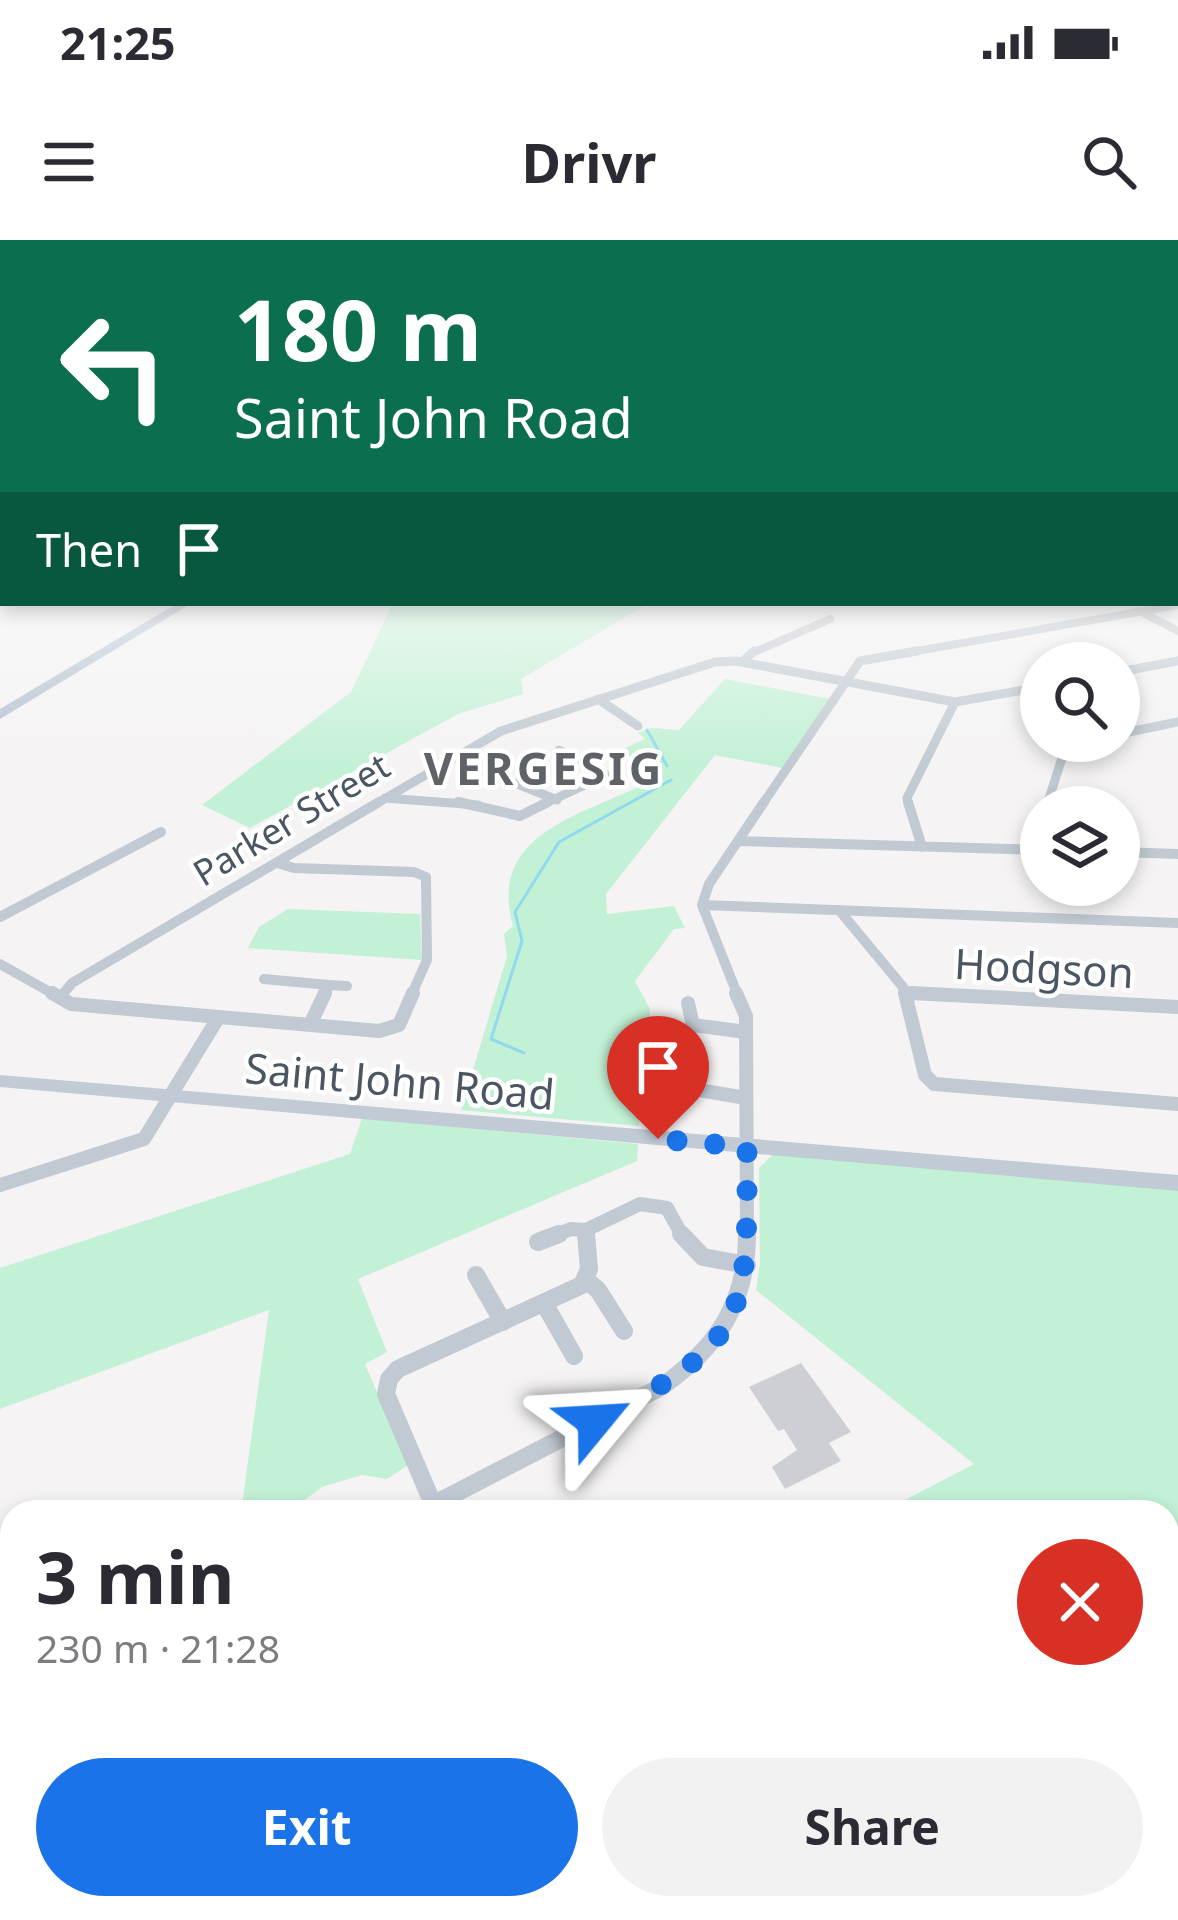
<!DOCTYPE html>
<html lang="en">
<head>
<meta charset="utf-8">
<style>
	body { margin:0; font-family:"Noto Sans",sans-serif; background:#f2f2f3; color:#2b2b33; height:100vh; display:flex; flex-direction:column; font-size:45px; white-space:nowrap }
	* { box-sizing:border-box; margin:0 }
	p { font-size:39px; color:#7c7c81 }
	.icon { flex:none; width:66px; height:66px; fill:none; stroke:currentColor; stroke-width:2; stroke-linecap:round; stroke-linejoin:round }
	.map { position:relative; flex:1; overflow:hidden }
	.drawer { position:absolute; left:0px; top:1260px; width:1179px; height:420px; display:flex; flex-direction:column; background:#fff; border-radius:36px 36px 0 0; box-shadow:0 6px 18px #0003 }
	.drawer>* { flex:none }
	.hud { position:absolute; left:0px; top:0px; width:1179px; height:366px; box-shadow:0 6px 18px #0003; background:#0b6e4f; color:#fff; overflow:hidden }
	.fabs { position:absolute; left:1020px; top:402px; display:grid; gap:24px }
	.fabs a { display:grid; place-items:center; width:120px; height:120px; border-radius:50%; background:#fff; box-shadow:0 6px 18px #0003; font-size:60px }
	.pin { position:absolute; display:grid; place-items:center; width:102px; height:102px; color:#fff; margin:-123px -51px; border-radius:50% 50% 50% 0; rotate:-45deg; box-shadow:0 0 12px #0007 }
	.pin .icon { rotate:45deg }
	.me { position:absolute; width:132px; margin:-66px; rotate:63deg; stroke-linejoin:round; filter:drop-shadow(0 0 9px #0008) }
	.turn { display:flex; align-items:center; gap:42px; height:252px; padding:0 36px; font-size:54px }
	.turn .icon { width:156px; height:156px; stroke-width:2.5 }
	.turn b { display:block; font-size:84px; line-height:102px }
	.then { display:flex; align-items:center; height:114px; padding:0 36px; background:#0003; gap:24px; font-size:45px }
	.round { display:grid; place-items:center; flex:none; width:126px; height:126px; border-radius:63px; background:#f2f2f3 }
	.headline { display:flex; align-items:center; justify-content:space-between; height:204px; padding:0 36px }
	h1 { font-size:72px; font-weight:700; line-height:90px }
	.button { display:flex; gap:24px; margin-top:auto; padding:24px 36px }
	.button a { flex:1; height:138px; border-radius:72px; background:#1a73e8; color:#fff; font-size:48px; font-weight:700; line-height:138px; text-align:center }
	.button a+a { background:#f2f2f3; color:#2b2b33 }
	.status { display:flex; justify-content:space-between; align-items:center; height:84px; padding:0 60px; background:#fff; direction:ltr }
	.status svg { height:33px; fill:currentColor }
	header { display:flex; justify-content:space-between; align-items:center; height:156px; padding:0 36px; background:#fff; font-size:54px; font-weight:700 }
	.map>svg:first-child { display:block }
</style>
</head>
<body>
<div class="status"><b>21:25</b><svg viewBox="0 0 49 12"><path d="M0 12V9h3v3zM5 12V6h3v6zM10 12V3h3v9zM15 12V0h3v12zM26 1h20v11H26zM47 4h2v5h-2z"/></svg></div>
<header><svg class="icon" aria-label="menu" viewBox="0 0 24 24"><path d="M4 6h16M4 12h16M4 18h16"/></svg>Drivr<svg class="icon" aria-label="search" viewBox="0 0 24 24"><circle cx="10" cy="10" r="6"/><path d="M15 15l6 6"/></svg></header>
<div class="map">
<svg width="1178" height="1680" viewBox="0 0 1178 1680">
	<rect width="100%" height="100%" fill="#f5f3f3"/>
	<path fill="#c3f1d5" d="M393,363H649L521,439L523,454L458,474L250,588L202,565L351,452Z
		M725,439L830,459L782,528L715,515L606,654L607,674L674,666L685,688L674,689L635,741L650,769L639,886L461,870L507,716L504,694L513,686C487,594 580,576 647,543L644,523L618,511L645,499L638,493L651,488L679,490Z
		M288,669L420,674L422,720L248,708L259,687Z
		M362,878L638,904L637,921L358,1039L387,1112L365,1124L408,1225L387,1239L362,1235L322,1247L289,1272H241L269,1070L0,1169V1028L350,914Z
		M773,914L1178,949V1680H198L221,1668H1167V1272H882L974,1224L756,1050L760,1023L759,928Z
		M12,1538V1668H181L183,1680H0V1544Z"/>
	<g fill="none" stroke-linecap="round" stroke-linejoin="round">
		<path stroke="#90daee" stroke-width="3" d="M647,490L667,526
			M524,813L491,799L522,701L515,672L559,602L671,540"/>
	</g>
	<path fill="#cdcfd5" d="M801,1123L851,1192L829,1203L841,1221L785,1249L772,1227L797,1210L784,1189L778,1191L749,1147Z"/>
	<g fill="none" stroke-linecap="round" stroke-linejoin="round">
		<path stroke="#c1cad2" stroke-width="8" d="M1139,371L1178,391
			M750,414L830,379
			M900,414L1178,365"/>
		<path stroke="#c1cad2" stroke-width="9" d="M742,422L754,411
			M1119,432L1178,421
			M598,459L638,486
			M1119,494L1178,482
			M515,543L557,560
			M385,558L478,565
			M374,565L501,491L715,422L736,421L955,462L1041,447
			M542,565L606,535L559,510
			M762,565L860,421L917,411
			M909,565L907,558L955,462
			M1047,565L1062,518L1093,501"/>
		<path stroke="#c1cad2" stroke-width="10" d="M458,562L520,576L548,562
			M908,562L922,607
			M1047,567L1048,562
			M738,601L1041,610
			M1119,612L1178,614
			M277,623L294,628L414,632L426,637L427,720L411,756
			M702,665L1178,683
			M839,670L903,747L905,756
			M0,677L161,592
			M0,724L57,756
			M264,739L329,745L324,756
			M329,745L347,746
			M906,753L969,756
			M62,755L72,743L379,562
			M738,756L702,665L709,644L764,562"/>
		<path stroke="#c1cad2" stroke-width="14" d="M52,753L71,764L379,791L399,785L413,753
			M736,753L746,776L747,997
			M905,753L925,835L934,844L1178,864
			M911,753L1178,767
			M688,763L693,785L746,792
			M310,785L325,753
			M688,828L693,849L746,858
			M0,945L144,899L218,778
			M551,997L571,989L586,990
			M587,997L586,990L640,964L667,968L683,997"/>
		<path stroke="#c1cad2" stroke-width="18" d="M681,994L703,1017L747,1025
			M538,1002L559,994
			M476,1035L503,1082
			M586,1040L598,1050L624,1091
			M544,1063L574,1116
			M433,1264L386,1154L389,1139L398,1129L582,1045L589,1029L586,994
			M419,1272L661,1147C717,1108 747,1063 747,994"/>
		<path stroke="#c1cad2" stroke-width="22" d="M0,1515L12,1509"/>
		<path fill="#c1cbd6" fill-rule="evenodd" d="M3,315V321L0,322V316Z
			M0,835L1178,935V951L0,847Z"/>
		<path fill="#b3c2d1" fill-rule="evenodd" d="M178,363H192L0,479V469Z"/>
	</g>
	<linearGradient id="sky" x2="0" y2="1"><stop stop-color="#85c3ea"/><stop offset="0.55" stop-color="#fafafa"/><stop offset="1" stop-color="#fafafa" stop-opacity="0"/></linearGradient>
	<rect width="1178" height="528" fill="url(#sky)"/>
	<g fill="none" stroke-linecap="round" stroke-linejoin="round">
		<path stroke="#1a73e8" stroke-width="21" stroke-dasharray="0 37.8" d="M595,1181C753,1101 747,1075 747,907L658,899"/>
	</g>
	<g text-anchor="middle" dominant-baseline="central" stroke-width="9" stroke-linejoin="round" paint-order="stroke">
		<g font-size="36" fill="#4a5661" stroke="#fff">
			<text transform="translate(291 579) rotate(-31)">Parker Street</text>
		</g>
		<g font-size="42" fill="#4a5661" stroke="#fff">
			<text transform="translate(1044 727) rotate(3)">Hodgson</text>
			<text transform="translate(400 840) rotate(5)">Saint John Road</text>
		</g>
		<g font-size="45" font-weight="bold" letter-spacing="3" fill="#5f6368" stroke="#fff">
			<text x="544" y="527">VERGESIG</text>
		</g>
	</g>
</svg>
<div class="fabs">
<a><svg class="icon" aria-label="search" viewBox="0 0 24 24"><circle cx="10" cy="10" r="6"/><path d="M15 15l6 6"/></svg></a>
<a><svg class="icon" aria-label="layers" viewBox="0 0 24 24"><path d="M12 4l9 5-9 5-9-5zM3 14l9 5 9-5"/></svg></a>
</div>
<div class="pin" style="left:658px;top:899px;background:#d93025"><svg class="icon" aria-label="arrive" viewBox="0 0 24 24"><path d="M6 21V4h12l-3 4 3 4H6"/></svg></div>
<svg class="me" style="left:595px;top:1181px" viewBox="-20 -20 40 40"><path d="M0-17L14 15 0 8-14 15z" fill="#1a73e8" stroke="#fff" stroke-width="4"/></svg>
<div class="hud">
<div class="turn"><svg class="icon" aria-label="left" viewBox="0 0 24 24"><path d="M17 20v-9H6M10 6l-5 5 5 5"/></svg><div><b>180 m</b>Saint John Road</div></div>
<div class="then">Then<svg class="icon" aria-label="arrive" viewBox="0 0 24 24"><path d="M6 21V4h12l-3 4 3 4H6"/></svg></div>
</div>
<section class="drawer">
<div class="headline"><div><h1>3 min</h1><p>230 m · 21:28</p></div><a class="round" style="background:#d93025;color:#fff"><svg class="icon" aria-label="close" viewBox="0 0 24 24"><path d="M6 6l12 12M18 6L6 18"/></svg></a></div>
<div class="button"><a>Exit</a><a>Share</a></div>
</section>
</div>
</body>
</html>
